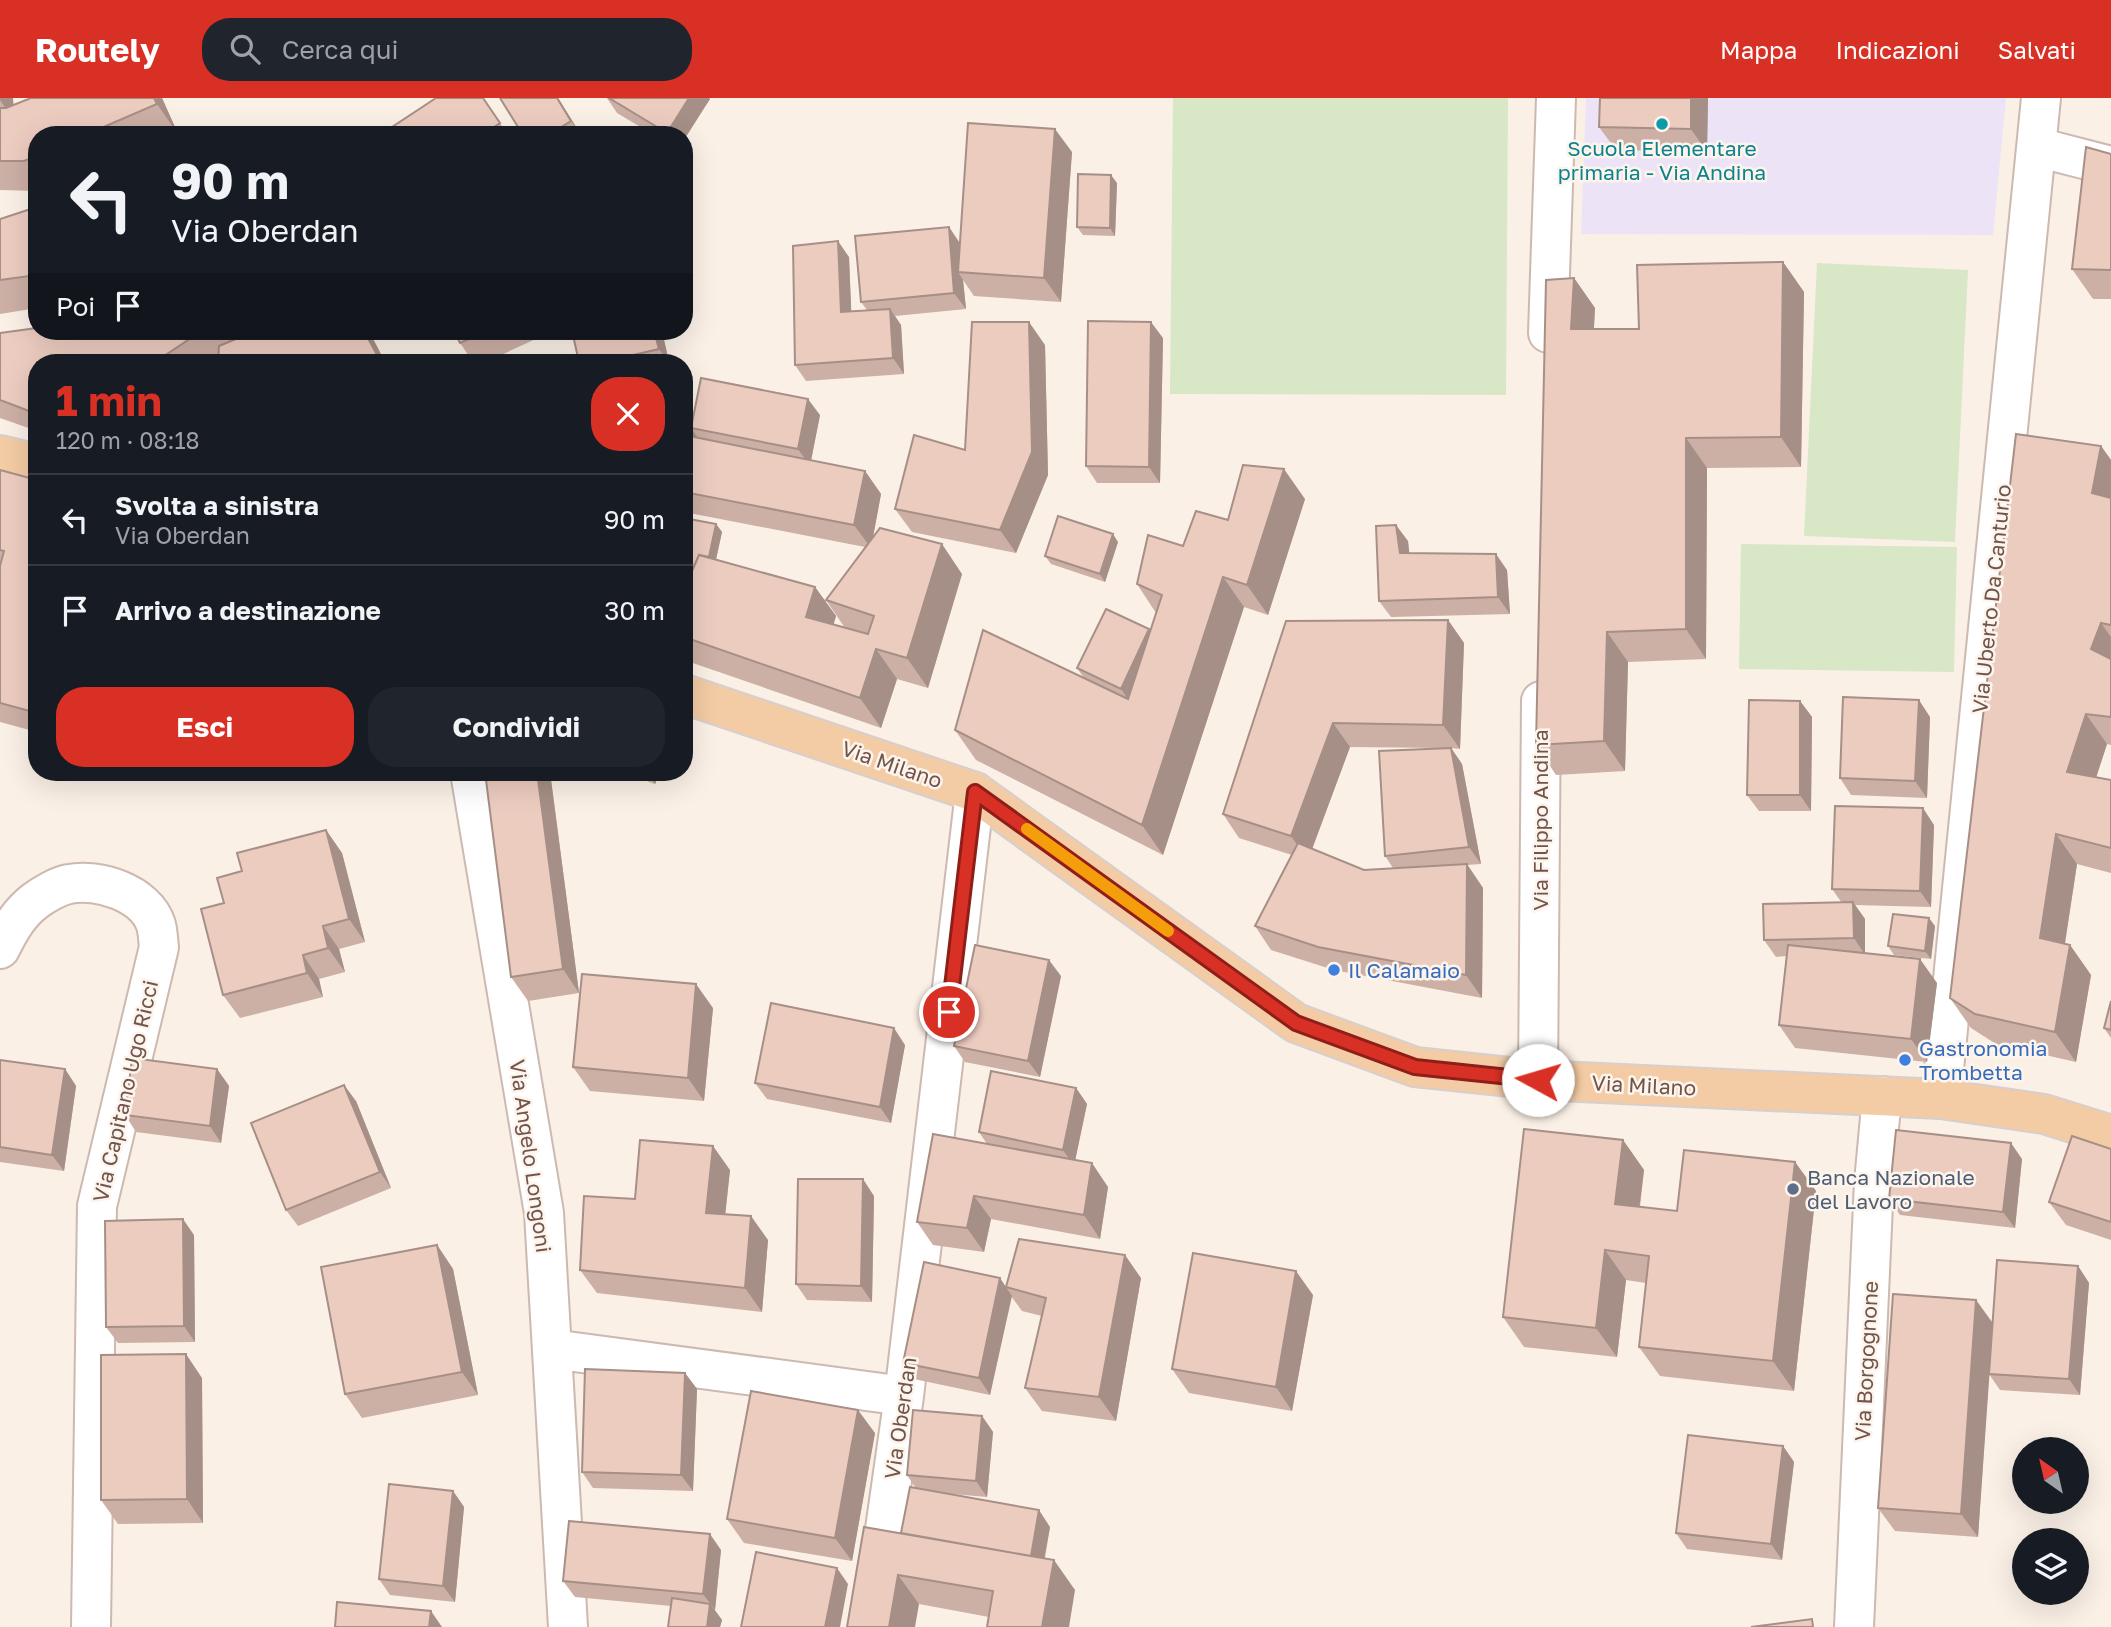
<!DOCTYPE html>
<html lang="it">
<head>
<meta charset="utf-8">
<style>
	body { margin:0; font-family:"Golos Text",sans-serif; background:#20242c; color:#f1f3f6; height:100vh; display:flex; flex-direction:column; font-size:26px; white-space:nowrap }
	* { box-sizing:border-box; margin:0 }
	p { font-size:23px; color:#9ea1a6 }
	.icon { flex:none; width:38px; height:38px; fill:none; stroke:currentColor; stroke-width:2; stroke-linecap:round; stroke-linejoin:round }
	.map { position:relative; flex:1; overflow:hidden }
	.panel { position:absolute; left:28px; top:256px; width:665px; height:427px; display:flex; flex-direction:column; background:#171b24; border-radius:28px; box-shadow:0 7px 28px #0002 }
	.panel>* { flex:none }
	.top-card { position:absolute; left:28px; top:28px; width:665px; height:214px; border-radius:28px; box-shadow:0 7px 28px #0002; background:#171b24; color:#f1f3f6; overflow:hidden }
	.needle { width:46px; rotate:326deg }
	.tools { position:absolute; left:2012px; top:1339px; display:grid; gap:14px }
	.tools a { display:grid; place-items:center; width:77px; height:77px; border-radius:50%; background:#171b24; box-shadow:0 7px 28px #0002; font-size:35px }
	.pin { position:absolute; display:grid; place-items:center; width:60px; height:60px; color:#fff; margin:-30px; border:4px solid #fff; border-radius:50%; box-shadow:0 2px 7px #0007 }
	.me { position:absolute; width:77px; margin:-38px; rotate:276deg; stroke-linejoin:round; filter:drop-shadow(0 0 5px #0008) }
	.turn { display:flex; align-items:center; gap:24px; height:147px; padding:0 28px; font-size:32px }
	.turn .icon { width:91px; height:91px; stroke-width:2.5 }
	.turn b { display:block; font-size:49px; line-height:60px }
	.then { display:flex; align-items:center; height:66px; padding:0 28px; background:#0003; gap:14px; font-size:26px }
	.round { display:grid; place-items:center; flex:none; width:74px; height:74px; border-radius:28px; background:#20242c }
	.summary { display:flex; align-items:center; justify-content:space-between; height:119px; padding:0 28px }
	h1 { font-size:42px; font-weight:700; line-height:52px; color:#d93025 }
	.action { display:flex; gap:14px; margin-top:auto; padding:14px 28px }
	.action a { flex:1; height:80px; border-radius:28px; background:#d93025; color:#fff; font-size:28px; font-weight:700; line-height:80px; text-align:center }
	.action a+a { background:#20242c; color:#f1f3f6 }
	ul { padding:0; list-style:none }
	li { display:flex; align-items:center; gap:21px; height:91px; padding:0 28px; border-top:2px solid #363941 }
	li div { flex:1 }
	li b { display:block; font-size:26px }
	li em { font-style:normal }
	header { display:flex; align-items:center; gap:42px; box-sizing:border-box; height:98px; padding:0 35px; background:#d93025; color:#fff }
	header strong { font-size:33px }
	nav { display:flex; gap:38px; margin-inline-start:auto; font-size:24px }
	.search { width:490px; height:63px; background:#20242c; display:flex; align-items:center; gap:18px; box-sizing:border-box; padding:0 24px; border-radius:28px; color:#9ea1a6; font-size:26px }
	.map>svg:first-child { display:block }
</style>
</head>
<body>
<header>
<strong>Routely</strong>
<div class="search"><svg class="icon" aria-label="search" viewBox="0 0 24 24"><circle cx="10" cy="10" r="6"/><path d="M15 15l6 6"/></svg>Cerca qui</div>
<nav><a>Mappa</a><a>Indicazioni</a><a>Salvati</a></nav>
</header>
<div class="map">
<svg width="2111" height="1529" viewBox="0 0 2111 1529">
	<rect width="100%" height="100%" fill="#faf0e6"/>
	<path fill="#ede3f7" d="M1586,0H2006L1993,137L1581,136Z"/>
	<path fill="#d8e7c6" d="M1173,0H1508L1506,297L1170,296Z
		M1817,165L1968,172L1955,444L1804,438Z
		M1741,446L1957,449L1954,574L1739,571Z"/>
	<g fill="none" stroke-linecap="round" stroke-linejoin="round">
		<defs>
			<path id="minor" d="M2037,49L2111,68
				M1548,235L1556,0
				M470,674L544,1115L568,1529
				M0,851C9,833 18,816 35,803C43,797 58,788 69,786C98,780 146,795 156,827C158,834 158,842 159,849L97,1108L91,1529
				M1538,982L1541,603
				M1941,1001L2041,0
				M552,1251L904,1298
				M871,1529L904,1298L975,694
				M1854,1529L1874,1084L1882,998"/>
			<path id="major" d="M0,357L37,366
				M684,596L975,694L1296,925L1415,969L1538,982L1941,1001L2044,1016L2111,1037"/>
		</defs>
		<use href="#minor" stroke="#cdb9b0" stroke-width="42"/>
		<use href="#major" stroke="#d7cfcd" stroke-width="42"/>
		<use href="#minor" stroke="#fff" stroke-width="38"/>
		<use href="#major" stroke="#f3cba4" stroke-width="38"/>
	</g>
	<path fill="#ccafa5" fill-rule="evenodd" d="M0,0L14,7L31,0H162L178,36L175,37H37V93L0,92Z
		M483,0L508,37H380Z
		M500,0H558L581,37H523Z
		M607,0H709L710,1L684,37H654L617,15Z
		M1708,0L1707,54L1616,52L1599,29Z
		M1072,54L1061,204L974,198L963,182L966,211L895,218L901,227L904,276L806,283L795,267L849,159L851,213L867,212L861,204L949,129L960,145Z
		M2111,56V201H2093L2072,171Z
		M1117,85L1115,138L1083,137L1077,129Z
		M37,109V210L0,216V121Z
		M1783,164L1804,194L1801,369L1707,370L1706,561L1628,564L1625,673L1556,677L1536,647L1574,180L1595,210L1594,231H1639Z
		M37,233H369L385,264H218V260H214L207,264H37V333L0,320V235Z
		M454,233H553L486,264H473L460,245Z
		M574,233H662L669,264H579Z
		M1163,240L1160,385H1097L1086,368Z
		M1045,247L1048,377L1016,455L912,434L895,411L965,352Z
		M684,311L693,323L820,317L811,362L865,373L881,396L873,439L962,476L928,590L897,581L881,630L684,562V420L716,426L722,434L716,461L815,489L836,518L833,527L845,530L826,502L865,449L684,414V415Z
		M2101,348L2111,362V647L2107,646L2096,680L2111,682V775L2077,766L2065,846L2070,847L2091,877L2076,964L1996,946L1971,930L1950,900Z
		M0,372L37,382V634L0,624Z
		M1305,401L1268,517L1244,509L1163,757L976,662L955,632L1084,580L1077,570L1150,532L1156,515L1137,486L1228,422Z
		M1408,443L1409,455L1507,472L1510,516L1391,519L1379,503Z
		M1118,444L1105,484L1051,466L1045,458Z
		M1448,522L1464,545L1460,651L1451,650L1462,666L1481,766L1467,767L1483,790L1482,900L1334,872L1271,852L1255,828L1292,757L1239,740L1223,716ZM1350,649L1444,650L1385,758L1393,770L1364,772L1312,751Z
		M1800,603L1812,619L1811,713H1759L1747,697Z
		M1930,619L1927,700L1851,697L1840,680Z
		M485,674H550L579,895L528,903L511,879Z
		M622,674H660L655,686Z
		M1934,727L1931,809L1855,807L1865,821V855L1937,885L1927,964L1795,950L1779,927L1786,858L1776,859L1764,842L1842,805L1832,791Z
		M326,732L342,755L365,844L339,851L345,874L319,881L323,899L240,920L223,897L224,805L242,773Z
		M1935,828L1931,861L1894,857L1888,848Z
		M1061,878L1040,979L965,964L954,948Z
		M2111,903V940L2104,930Z
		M713,910L704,1003L590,993L573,969Z
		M905,947L891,1025L767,1001L755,985Z
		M0,962L65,971L76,988L64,1073L0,1064Z
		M217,971L229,988L221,1045L136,1034L125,1017Z
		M1076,990L1087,1006L1075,1062L1108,1089L1100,1141L991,1121L984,1154L933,1147L917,1124L987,1046L979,1034Z
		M356,1003L391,1090L298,1128L286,1112Z
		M1623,1042L1644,1072L1640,1109L1677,1113L1795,1064L1816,1093L1794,1293L1660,1278L1639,1249L1646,1185L1626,1182L1617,1259L1524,1249L1503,1219Z
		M2111,1051V1142L2066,1127L2049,1104Z
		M2022,1061L2015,1130L1900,1117L1889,1101Z
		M730,1072L725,1116L768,1142L762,1214L597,1195L580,1172L635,1101Z
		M874,1098L872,1204L807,1202L796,1186Z
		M194,1137L195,1244L118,1245L106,1229Z
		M437,1147L453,1171L478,1297L362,1320L345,1296Z
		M2078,1168L2089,1185L2080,1297L2000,1292L1989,1276L1978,1439L1895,1433L1878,1410L1976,1202L1993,1225Z
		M1141,1180L1116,1323L1042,1313L1025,1290L1042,1218L1022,1213L1011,1198L990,1297L914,1281L903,1265L1006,1188Z
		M1313,1197L1292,1313L1189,1295L1172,1271Z
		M685,1275L697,1291L693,1393L593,1390L582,1374Z
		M202,1280L203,1425L118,1426L101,1402Z
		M982,1318L993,1334L987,1399L952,1396L1050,1429L1045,1460L1075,1492L989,1519L919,1506L847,1529L901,1435L915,1389L907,1377Z
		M875,1335L852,1463L744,1445L727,1421Z
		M1783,1348L1794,1364L1782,1462L1687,1451L1676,1435Z
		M453,1393L464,1409L455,1504L390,1497L379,1481Z
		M721,1452L715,1512L722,1522L720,1529H668L671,1508L575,1499L563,1483Z"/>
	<path fill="#a68f86" d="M0,0H13L15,24L0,2Z
		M154,0H162L178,36L157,6Z
		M557,0H558L581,37L571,23Z
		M689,0H709L710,1L684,42V37H668L667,35Z
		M1691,0H1708L1707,54L1691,31Z
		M1055,31L1072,54L1061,204L1044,180Z
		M1111,77L1117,85L1115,138L1110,130Z
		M949,129L960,146L958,174L963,182L966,211L954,195Z
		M838,143L849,159L852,230L841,214Z
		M1783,164L1804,194L1801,369L1781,339Z
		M1574,180L1595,210L1592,261L1571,231Z
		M890,211L901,227L904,276L893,260Z
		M1029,224L1045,247L1048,377L1016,455L1000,432Z
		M1151,224L1163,240L1160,385L1149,369Z
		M364,233H369L385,264H381Z
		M654,233H662L669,264H668L659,251Z
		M808,301L820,317L810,368L798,351Z
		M684,311L699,331L691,330L698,340L684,394Z
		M1686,340L1707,370L1706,561L1686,531Z
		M2101,348L2111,362V422L2092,395Z
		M1284,371L1305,401L1268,517L1247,487Z
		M865,373L881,396L871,450L854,427Z
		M716,426L722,434L710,489L704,481Z
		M1396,427L1408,443L1411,471L1400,455Z
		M1113,436L1118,444L1105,484L1100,476Z
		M942,446L962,476L928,590L907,560Z
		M1496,456L1507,472L1510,516L1498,499Z
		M1223,479L1244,509L1163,757L1142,727Z
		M815,489L836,518L827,549L806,519Z
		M1448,522L1464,545L1460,651L1443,627Z
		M2101,525L2111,539V580L2091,551Z
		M1149,531L1161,547L1132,607L1121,591Z
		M1607,534L1628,564L1625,673L1604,643Z
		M876,551L897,581L881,630L860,600Z
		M1919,602L1930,619L1927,700L1915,683Z
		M1800,603L1812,619L1811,713L1800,697Z
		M2086,616L2107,646L2088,704L2067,674Z
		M1333,625L1350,649L1308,762L1291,738Z
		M1451,650L1462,666L1481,766L1469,749Z
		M537,674H550L579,895L563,871Z
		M647,674H660L655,686Z
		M1923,710L1934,727L1931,809L1920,793Z
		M326,732L342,755L365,844L349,821Z
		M2056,736L2077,766L2061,870L2040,840Z
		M1467,766L1483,790L1482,900L1466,877Z
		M1853,804L1865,821V857L1854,840Z
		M1929,820L1935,828L1931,861L1925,853Z
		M323,828L339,851L345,874L328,850Z
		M2070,847L2091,877L2076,964L2055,934Z
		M303,857L319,881L323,899L307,875Z
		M1920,861L1937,885L1927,964L1911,941Z
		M1049,862L1061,878L1040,979L1028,963Z
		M696,886L713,910L704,1003L688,980Z
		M894,930L905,947L891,1025L880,1009Z
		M65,971L76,988L64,1073L52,1057Z
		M217,971L229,988L221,1045L210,1028Z
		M344,987L356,1003L391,1090L380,1074Z
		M1076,990L1087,1006L1074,1068L1063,1052Z
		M1623,1042L1644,1072L1636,1136L1615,1106Z
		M2011,1045L2022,1061L2015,1130L2003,1114Z
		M713,1048L730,1072L723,1138L706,1115Z
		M1795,1064L1816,1093L1794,1293L1773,1263Z
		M1092,1065L1108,1089L1100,1141L1084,1117Z
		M863,1081L874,1098L872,1204L861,1188Z
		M974,1098L991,1121L984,1154L967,1130Z
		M751,1118L768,1142L762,1214L745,1190Z
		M183,1121L194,1137L195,1244L184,1228Z
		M437,1147L453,1171L478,1297L462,1274Z
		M1605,1152L1626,1182L1617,1259L1596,1230Z
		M1125,1157L1141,1180L1116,1323L1099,1299Z
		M2078,1168L2089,1185L2080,1297L2069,1281Z
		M1296,1173L1313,1197L1292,1313L1276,1289Z
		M1000,1180L1012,1198L990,1297L979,1280Z
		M1976,1202L1993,1226L1978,1439L1961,1416Z
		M186,1256L202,1280L203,1425L187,1401Z
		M685,1275L697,1291L693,1393L681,1377Z
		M858,1312L875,1335L852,1463L835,1440Z
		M982,1318L993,1334L987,1399L976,1383Z
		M1783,1348L1794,1364L1782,1462L1771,1446Z
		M453,1393L464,1409L455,1504L443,1488Z
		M1039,1412L1050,1429L1041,1478L1030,1462Z
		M710,1436L721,1452L715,1512L703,1496Z
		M1054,1462L1075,1492L1069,1529H1042Z
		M837,1470L848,1486L840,1529H825Z
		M898,1477L919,1506L915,1529H889Z
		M710,1506L722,1522L720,1529H707Z
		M431,1513L442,1529H429Z"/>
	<path fill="#edccc0" stroke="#a68f86" stroke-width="2" d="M31,0H154L157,6L85,37H37V58L24,63H0V10H6Z
		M436,0H483L500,25L482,37H380Z
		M500,0H557L571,23L548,37H523Z
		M609,0H689L667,35Z
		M1600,0H1691V31L1599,29Z
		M968,25L1055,31L1044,180L958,174Z
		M370,32L372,37H363Z
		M2086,49L2111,56V172L2072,171Z
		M1078,76L1111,77L1110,130L1077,129Z
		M37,109V177L0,182V121Z
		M949,129L954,195L861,204L855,138Z
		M838,143L841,214L890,211L893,260L795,267L793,148Z
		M1783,164L1781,339L1686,340V531L1607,534L1604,643L1536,647L1546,182L1574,180L1571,231H1639L1637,167Z
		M1088,223L1151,224L1149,369L1086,368Z
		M972,224H1029L1032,354L1000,432L895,411L914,337L965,352Z
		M37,230V233H241L228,241L197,236L155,264H37V316L0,302V235Z
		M255,233H364L381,264H218L219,248Z
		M454,233H486L460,245Z
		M572,233H654L659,251L603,264H579Z
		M701,280L808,301L798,351L691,330Z
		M2016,336L2101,348L2092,395L2111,400V527L2101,525L2091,551L2111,561V619L2086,616L2067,674L2111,682V750L2056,736L2040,840L2070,847L2055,934L1975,916L1950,900Z
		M684,337L865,373L854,427L684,394Z
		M1243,367L1284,371L1247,487L1223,479L1142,727L955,632L983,532L1128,601L1162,497L1137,486L1148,437L1183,448L1196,413L1228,422Z
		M0,372L37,382V615L0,605V468L4,453L0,452Z
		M1058,418L1113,436L1100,476L1045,458Z
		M684,420L716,426L709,459L699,457L690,478L684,477Z
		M1396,427L1400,455L1496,456L1498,499L1379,503L1376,428Z
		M880,430L942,446L907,560L876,551L860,600L684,539V480L688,481L699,457L815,489L806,519L868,536L874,518L826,502Z
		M1106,511L1149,531L1121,591L1077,570Z
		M1448,522L1443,627L1333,625L1291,738L1223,716L1286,523Z
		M1843,599L1919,602L1915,683L1840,680Z
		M1749,602L1800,603V697H1747Z
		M1451,650L1469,749L1385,758L1379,653Z
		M485,674H537L563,871L511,879Z
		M1835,708L1923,710L1920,793L1832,791Z
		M326,732L349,821L323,828L328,850L303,857L307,875L223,897L201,811L224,805L217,780L242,773L237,755Z
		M1298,745L1364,772L1467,766L1466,877L1318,849L1255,828Z
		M1853,804L1854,840L1764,842L1763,806Z
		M1893,816L1929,820L1925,853L1888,848Z
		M975,847L1049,862L1028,963L954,948Z
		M1788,847L1920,861L1911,941L1779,927Z
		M582,876L696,886L688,980L573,969Z
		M2111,903V932L2104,930Z
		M771,905L894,930L880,1009L755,985Z
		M132,960L217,971L210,1028L125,1017Z
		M0,962L65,971L52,1057L0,1049Z
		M991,973L1076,990L1063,1052L979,1034Z
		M344,987L380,1074L286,1112L251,1025Z
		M1524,1031L1623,1042L1615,1106L1677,1113L1684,1052L1795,1064L1773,1263L1639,1249L1649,1158L1605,1152L1596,1230L1503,1219Z
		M1896,1032L2011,1045L2003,1114L1889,1101Z
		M933,1036L1092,1065L1084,1117L974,1098L967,1130L917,1124Z
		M2072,1038L2111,1051V1124L2049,1104Z
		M640,1042L713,1048L706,1115L751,1118L745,1190L580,1172L584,1098L635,1101Z
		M798,1081H863L861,1188L796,1186Z
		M183,1121L184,1228L106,1229L105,1123Z
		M1019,1141L1125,1157L1099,1299L1025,1290L1046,1200L1006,1189Z
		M437,1147L462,1274L345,1296L321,1169Z
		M1193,1155L1296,1173L1276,1289L1172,1271Z
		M1997,1162L2078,1168L2069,1281L1989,1276Z
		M924,1164L1000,1180L979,1280L903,1265Z
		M1893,1196L1976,1202L1961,1416L1878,1410Z
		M186,1256L187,1401L101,1402V1257Z
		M585,1271L685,1275L681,1377L582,1374Z
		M751,1293L858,1312L835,1440L727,1421Z
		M913,1312L982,1318L976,1383L907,1377Z
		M1688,1337L1783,1348L1771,1446L1676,1435Z
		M389,1386L453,1393L443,1488L379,1481Z
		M910,1389L1039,1412L1031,1458L901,1435Z
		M569,1423L710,1436L703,1496L563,1483Z
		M864,1429L1054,1462L1042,1529H987L993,1493L898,1477L889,1529H847Z
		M756,1454L837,1470L825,1529H741Z
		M672,1500L710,1506L707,1529H668Z
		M337,1504L431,1513L429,1529H335Z
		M1812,1521L1813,1529H1751Z"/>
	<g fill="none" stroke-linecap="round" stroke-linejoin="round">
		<defs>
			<path id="route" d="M949,914L975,694L1296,925L1415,969L1538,982"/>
		</defs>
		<use href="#route" stroke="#8d1f18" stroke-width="18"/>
		<use href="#route" stroke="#d93025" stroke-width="12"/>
		<path stroke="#f59e0b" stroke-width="12" d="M1027,731L1168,833"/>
	</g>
	<circle fill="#0f9aa8" stroke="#fdf4ec" stroke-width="2.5" cx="1662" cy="26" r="7"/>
	<g fill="#3f7fe0" stroke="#fdf4ec" stroke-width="2.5">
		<circle cx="1334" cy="872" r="7"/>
		<circle cx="1905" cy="962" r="7"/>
	</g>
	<circle fill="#5c6f8a" stroke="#fdf4ec" stroke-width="2.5" cx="1793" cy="1091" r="7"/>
	<g text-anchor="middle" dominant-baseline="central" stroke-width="5" stroke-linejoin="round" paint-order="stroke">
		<g font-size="21" fill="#0d838f" stroke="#fdf4ec">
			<text x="1662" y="50">Scuola Elementare<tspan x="1662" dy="24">primaria - Via Andina</tspan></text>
		</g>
		<g font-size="21" fill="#71554d" stroke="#fdf4ec">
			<text transform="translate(1991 501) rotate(-84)">Via Uberto Da Canturio</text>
			<text transform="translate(892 666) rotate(19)">Via Milano</text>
			<text transform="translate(1540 722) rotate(-90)">Via Filippo Andina</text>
			<text transform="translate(1644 987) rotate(3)">Via Milano</text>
			<text transform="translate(125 993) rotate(-77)">Via Capitano Ugo Ricci</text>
			<text transform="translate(531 1058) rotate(82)">Via Angelo Longoni</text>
			<text transform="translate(1866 1263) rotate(-87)">Via Borgognone</text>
			<text transform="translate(900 1320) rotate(-82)">Via Oberdan</text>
		</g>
		<g font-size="21" fill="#366cbe" stroke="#fdf4ec" text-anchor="start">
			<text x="1348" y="872">Il Calamaio</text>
			<text x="1919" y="950">Gastronomia<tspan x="1919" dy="24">Trombetta</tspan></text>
		</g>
		<g font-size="21" fill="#4e5e75" stroke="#fdf4ec" text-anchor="start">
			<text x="1807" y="1079">Banca Nazionale<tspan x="1807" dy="24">del Lavoro</tspan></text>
		</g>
	</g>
</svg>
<div class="tools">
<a><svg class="needle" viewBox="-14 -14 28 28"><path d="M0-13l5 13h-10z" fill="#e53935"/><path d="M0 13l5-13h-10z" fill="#9ea1a6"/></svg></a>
<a><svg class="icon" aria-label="layers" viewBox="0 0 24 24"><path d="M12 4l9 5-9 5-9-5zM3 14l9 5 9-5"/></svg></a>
</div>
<div class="pin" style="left:949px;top:914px;background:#d93025"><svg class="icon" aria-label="arrive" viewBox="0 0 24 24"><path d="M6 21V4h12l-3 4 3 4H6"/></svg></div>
<svg class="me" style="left:1538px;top:982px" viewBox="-20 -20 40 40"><circle r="19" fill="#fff"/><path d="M0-13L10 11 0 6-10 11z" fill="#d93025"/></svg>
<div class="top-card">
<div class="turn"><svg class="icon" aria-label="left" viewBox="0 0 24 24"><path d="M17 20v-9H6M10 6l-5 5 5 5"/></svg><div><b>90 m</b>Via Oberdan</div></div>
<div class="then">Poi<svg class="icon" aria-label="arrive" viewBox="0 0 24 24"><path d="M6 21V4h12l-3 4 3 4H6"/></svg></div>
</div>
<section class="panel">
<div class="summary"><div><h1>1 min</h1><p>120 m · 08:18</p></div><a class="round" style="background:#d93025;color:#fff"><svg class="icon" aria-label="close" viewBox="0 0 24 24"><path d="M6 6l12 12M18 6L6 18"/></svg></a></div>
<ul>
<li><svg class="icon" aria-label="left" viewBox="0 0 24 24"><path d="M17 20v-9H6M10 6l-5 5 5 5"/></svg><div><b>Svolta a sinistra</b><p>Via Oberdan</p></div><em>90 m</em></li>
<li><svg class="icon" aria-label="arrive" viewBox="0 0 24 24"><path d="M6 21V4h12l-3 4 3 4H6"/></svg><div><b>Arrivo a destinazione</b></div><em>30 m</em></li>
</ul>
<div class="action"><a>Esci</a><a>Condividi</a></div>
</section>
</div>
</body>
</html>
